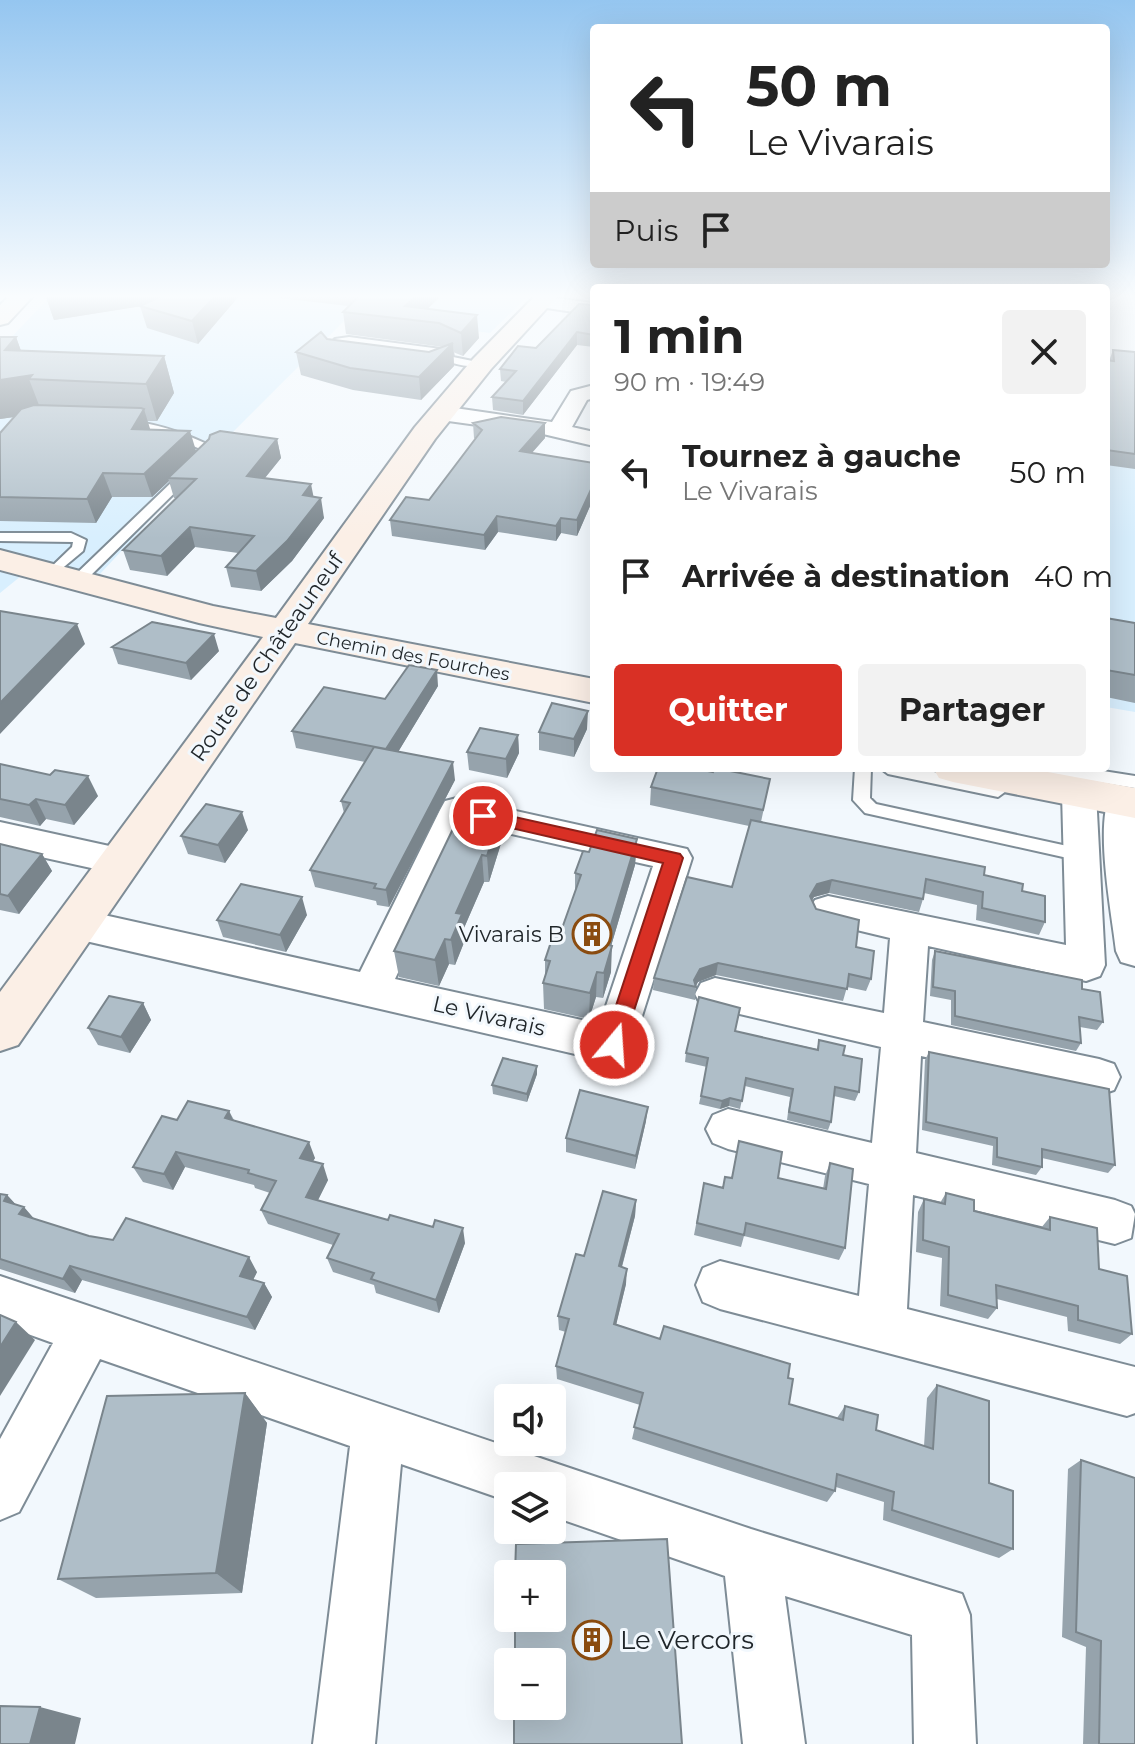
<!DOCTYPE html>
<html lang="fr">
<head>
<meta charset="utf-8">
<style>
	body { margin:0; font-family:Montserrat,sans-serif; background:#f2f2f2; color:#222; height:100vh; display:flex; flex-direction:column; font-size:30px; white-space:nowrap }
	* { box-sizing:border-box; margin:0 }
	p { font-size:26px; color:#767676 }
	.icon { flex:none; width:44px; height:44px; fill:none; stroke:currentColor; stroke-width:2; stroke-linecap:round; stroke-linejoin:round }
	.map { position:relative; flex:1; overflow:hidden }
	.sheet { position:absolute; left:590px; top:284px; width:520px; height:488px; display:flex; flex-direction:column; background:#fff; border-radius:8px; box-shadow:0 8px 32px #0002 }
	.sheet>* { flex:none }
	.top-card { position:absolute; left:590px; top:24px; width:520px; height:244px; border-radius:8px; box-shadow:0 8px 32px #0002; background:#fff; color:#222; overflow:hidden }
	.fabs { position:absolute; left:494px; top:1384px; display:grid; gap:16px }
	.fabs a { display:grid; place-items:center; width:72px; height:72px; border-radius:8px; background:#fff; box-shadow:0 8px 32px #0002; font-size:40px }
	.pin { position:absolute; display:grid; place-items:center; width:68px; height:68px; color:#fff; margin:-34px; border:4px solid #fff; border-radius:50%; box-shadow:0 2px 8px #0007 }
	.me { position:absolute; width:88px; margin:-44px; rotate:18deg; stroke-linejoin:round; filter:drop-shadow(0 0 6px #0008) }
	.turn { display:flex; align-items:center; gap:28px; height:168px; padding:0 24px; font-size:36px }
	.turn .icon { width:104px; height:104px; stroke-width:2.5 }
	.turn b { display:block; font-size:56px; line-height:68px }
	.then { display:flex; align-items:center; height:76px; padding:0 24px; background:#0003; gap:16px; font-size:30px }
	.round { display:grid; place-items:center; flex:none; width:84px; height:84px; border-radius:8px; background:#f2f2f2 }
	.headline { display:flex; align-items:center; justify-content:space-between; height:136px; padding:0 24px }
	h1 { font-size:48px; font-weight:700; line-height:60px }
	.action { display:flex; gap:16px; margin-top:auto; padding:16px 24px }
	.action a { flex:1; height:92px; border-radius:8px; background:#d93025; color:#fff; font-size:32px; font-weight:700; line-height:92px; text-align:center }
	.action a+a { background:#f2f2f2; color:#222 }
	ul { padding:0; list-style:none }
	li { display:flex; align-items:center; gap:24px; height:104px; padding:0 24px }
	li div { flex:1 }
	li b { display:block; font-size:30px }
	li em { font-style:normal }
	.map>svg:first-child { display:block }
</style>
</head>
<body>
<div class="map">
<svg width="1135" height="1744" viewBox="0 0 1135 1744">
	<rect width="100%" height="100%" fill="#f2f8fd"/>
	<path fill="#d8effe" d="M52,295H529L490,333L350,315L219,446L100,574L21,576L0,593V349Z
		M1106,394L1135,397V712L1106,707Z"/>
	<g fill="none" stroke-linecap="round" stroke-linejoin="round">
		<defs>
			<path id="lane" d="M349,337L441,349L452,352L453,357L487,364C475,369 447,365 440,355L349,343L342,344L335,350L338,357H330L326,348L335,339Z
				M127,421C156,423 181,432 207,444L212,456L84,582H74V576L200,455L198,448L162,433L123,426V422Z
				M0,533H71L86,540L83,551L53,576L46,572L72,547L73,542L0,541Z
				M855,768H871L870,798L876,804L1081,849L1090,855L1081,861L865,813L853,800Z
				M880,768H915L995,785L1013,774L1021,780L998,797L888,774Z
				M1041,768H1084L1135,776V788L1049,774Z"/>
			<path id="street" d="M540,296L594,303V315L533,306L531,302L533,298Z
				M594,385V398L587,400L572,427L594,432V446L543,434L441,420L430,413L441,406L552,422L571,391Z
				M1079,781L1091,785L1096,793L1105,965L1100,976L1086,981L928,946L923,1022L1099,1059L1114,1064L1120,1077L1114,1090L1099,1095L921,1056L916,1153L1115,1200L1131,1206L1135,1214L1131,1238L1115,1244L913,1195L907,1309L1135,1367V1413L1127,1416L720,1309L703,1302L696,1285L703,1268L720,1261L859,1296L869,1184L728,1149L713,1143L706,1129L713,1115L728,1109L872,1143L881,1047L701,1005L695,994L701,983L715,978L884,1013L890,938L815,920L809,910L815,900L828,896L1066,945L1062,793L1067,785Z
				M1123,790L1135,794V966L1121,962L1116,951C1112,915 1094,823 1111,794Z
				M457,798L687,849L692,858L629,1057L614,1063L77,939L64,934L58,924L64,914L77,909L360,972L440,810L445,801ZM467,824L653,866L600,1024L395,979Z
				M0,822L123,849L136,853L141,862L136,871L123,875L0,848Z
				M0,1276L751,1529L962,1594L970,1615L976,1744H914L912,1635L785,1596L805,1744H743L725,1576L552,1516V1486H508V1501L401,1464L375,1744H313L350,1446L100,1359L19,1512L0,1520V1439L53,1343L0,1324Z"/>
			<path id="secondary" d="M10,295H34L8,323L0,325V305Z
				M536,295H559L491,369L435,439L308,624L594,679V703L295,643L18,1045L0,1051V992L263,637L199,623L0,570V550L213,606L276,618L415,427L473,359Z
				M933,768H1026L1135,788V818L953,782L939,778Z"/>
		</defs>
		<use href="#lane" stroke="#7e8c96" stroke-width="4"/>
		<use href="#street" stroke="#7e8c96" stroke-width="4"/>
		<use href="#secondary" stroke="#7e8c96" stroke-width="4"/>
		<use href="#lane" fill="#fff" fill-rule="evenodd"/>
		<use href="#street" fill="#fff" fill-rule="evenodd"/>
		<use href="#secondary" fill="#fbefe6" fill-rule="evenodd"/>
	</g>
	<path fill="#96a3ac" d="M49,295H242L239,296L198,344L147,328L140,306L54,320L46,297Z
		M254,295H442L427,309L479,338L463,356L453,352L454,366L421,400L353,390L301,375L296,352L327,339L429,352L443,347L346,334L343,312L348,306Z
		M589,295H594V300L589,299Z
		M594,305V347L577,345L523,415L493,410L492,397L506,382L501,381L500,369L536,348Z
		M0,337H16L21,351L164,356L174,393L157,421H147L150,430L196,452L277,439L281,458L265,478L314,497L324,518L292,561L261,591L231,587L226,567L238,553L195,547L167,576L130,570L123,550L177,498H174L169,481L152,497H112L96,523L0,521V433L14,417L0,419Z
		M1113,350L1135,352V469L1106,465V360L1109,361Z
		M473,423L545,438L532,453L594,463V497L577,536L561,533L556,541L498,532L485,550L392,536L390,520L429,500L475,439L474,438Z
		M1106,618L1135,623V703L1106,697Z
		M112,647L219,651L191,680L118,664Z
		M438,686L398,752L455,780L389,907L377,905L376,901L315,887L310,870L344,813L341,801L365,762L296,748L292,731L385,699Z
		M587,729L574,757L539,750V732Z
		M518,735L519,753L507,778L469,770L467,752Z
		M0,764L98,796L74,825L46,819L40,826L0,817Z
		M713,772L770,779L761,822L984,875L1022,891L1045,922L1039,935L976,920L977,905L924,893L923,899L919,912L829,893L814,897L812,900L816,909L856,947L871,979L866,991L847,987L843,1001L716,975L698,982L696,986L695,1000L653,990L654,978L732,887L749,826L650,805L651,787Z
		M501,811L503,837L489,882H484L464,928L465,940L455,965L449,964L439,986L399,977L394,951Z
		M248,830L225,863L188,854L181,836Z
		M637,839L635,865L611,946V972L603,998L596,997L589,1019L544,1009L543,983L545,978V960L560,934L575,892V873L589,852Z
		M0,844L42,854L52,871L19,914L0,910Z
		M307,915L286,952L223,937L217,920Z
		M935,951L1082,989L1103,1022L1097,1030L1080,1027L1081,1043L1076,1051L951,1025V1000L930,996L932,960Z
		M143,1003L151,1020L130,1053L98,1045L88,1028Z
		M735,1031L817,1049L819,1040L843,1055L859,1092L855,1101L834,1096L831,1122L828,1130L787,1120L790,1097L745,1086L740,1109L729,1106L720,1109L699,1104L707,1067L685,1062L686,1053Z
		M929,1052L1115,1165L1108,1173L1042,1158V1167L1036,1175L992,1165L993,1146L922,1130L925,1060Z
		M537,1066V1074L527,1102L493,1094L492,1085Z
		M229,1111L234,1120L315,1158L313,1161L328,1180L318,1200L465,1243L439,1313L376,1293L374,1285L333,1272L327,1258L333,1245L268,1224L261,1210L270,1193L255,1188L254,1185L185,1167L173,1190L143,1182L133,1167L177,1120Z
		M646,1121L635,1169L566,1152V1138Z
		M739,1141L778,1178L823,1189L825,1176L830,1163L845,1248L839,1260L744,1236L741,1247L694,1235L704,1183L723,1187L732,1178Z
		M946,1193L974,1211L1041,1228L1050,1217L1099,1269L1132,1334L1120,1344L1068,1331L1067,1317L997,1299V1308L988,1319L940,1306L942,1258L916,1252L918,1212L924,1199L940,1203Z
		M0,1194L7,1195L15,1204L34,1219L89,1236L257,1272L253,1280L264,1283L272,1297L255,1330L82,1280L75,1293L0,1269Z
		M636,1200L635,1216L622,1267L626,1284L616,1324L660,1339L788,1378L789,1404L837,1418L845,1406L876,1430L924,1446L927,1398L937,1385L989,1483L1013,1549L999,1558L883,1520L884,1502L836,1487L835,1491L827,1502L632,1439L640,1405L557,1379L556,1366L566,1332L559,1330L558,1316L584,1256Z
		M245,1393L267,1423L242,1593L96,1598L58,1579Z
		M1081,1460L1135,1744H1083L1086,1647L1062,1637L1068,1469Z"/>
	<path fill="#7a858c" d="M64,295H212L54,320L46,297Z
		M216,295H242L239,296L198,344L192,321Z
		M417,295H442L416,320L405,306Z
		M477,315L479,338L463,356L461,333Z
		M577,332V345L523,415V401Z
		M16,337L29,373L32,375L29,379L42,413L0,419V380L5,350Z
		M453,343L454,366L421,400L419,377Z
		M164,356L174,393L157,421L146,384Z
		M144,409L151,432L132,429Z
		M545,423V438L520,466V451Z
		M190,431L197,454L168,478L169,481L152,497L144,474Z
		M277,439L281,458L251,495L247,476Z
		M103,473L112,497L96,523L87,499Z
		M594,483V497L577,536V520Z
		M311,484L315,504L303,495Z
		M321,498L324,518L292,561L261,591L256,571Z
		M497,516L498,532L485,550L484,535Z
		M561,518V533L556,541V526Z
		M190,527L195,547L167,576L161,556Z
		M77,624L85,644L0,734V703Z
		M214,634L219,651L191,680L186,663Z
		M437,670L438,686L389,767L386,750Z
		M588,711L587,729L574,757V739Z
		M518,735L519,753L507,778L506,759Z
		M453,762L455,780L389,907L386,890Z
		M88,776L98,796L74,825L65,805Z
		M36,799L46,819L40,826L29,805Z
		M501,811L503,837L489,882L487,856Z
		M242,812L248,830L225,863L218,845Z
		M637,839L635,865L604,970L605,944Z
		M42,854L52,871L19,914L8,896Z
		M482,855L484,882L464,928L465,940L455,965L451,940L456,913Z
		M832,880L829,893L814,897L806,908L810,896L817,884Z
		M302,897L307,915L286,952L280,935Z
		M445,939L449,964L439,986L435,960Z
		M612,946L611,972L603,998L604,973Z
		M718,963L716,975L698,982L695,987L694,980L700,969Z
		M597,972L596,997L589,1019L590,993Z
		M143,1003L151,1020L130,1053L121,1037Z
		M537,1066V1074L527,1102V1094Z
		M730,1098L729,1106L720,1109L722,1101Z
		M648,1107L646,1121L635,1169L636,1156Z
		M229,1111L236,1127L225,1118Z
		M309,1142L315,1158L306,1173L300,1158Z
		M176,1152L185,1167L173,1190L164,1174Z
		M323,1164L328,1180L312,1212L306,1197Z
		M7,1195L21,1210L4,1201Z
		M636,1200L635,1216L618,1281L619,1266Z
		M24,1207L37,1222L19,1214Z
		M463,1228L465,1243L439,1313L436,1300Z
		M249,1257L257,1272L248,1290L240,1276Z
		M70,1266L82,1280L75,1293L63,1279Z
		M627,1269L626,1284L613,1338L614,1324Z
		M264,1283L272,1297L255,1330L247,1317Z
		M16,1322L35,1340L0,1396V1347Z
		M245,1393L267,1423L242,1593L216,1573Z
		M40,1707L81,1718L75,1744H30Z"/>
	<path fill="#afbec8" stroke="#7a858c" stroke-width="2" d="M49,295H64L46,297Z
		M164,295H216L192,321L140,306Z
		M360,295H417L405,306L477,315L461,333L439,323L343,312Z
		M579,304L594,305V335L577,332L523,401L492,397L516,371L500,369L518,346L536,348Z
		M321,332L327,339L429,352L453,343L419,377L350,368L296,352Z
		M0,337H16L5,350L164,356L146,384L29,379L32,375L0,380Z
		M1113,350L1135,352V454L1106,450V360L1114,361Z
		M34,405L141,408L144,409L132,429L190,431L144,474L103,473L87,499L0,497V433L21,409Z
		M501,417L545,423L520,451L594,463V483L577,520L561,518L556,526L497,516L484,535L390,520L406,497L429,500L482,430L473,423Z
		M220,431L277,439L247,476L311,484L303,495L321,498L287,541L256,571L226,567L254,536L190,527L161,556L123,550L196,479L168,478L209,439L210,435Z
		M0,611L77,624L0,703Z
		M1106,618L1135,623V675L1106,670Z
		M152,622L214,634L186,663L112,647Z
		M409,665L437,670L386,749L292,731L324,687L385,699Z
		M552,703L588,711L574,739L539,732Z
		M480,728L518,735L506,759L467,752Z
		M374,747L453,762L386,890L374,888L376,884L310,870L350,803L341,801Z
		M0,764L50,775L55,770L88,776L65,805L36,799L29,805L0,799Z
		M658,768H693L713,772L715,768L770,779L763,810L651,787Z
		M206,804L242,812L218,845L181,836Z
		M465,804L501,811L487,856L482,855L456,913L462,914L451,940L445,939L435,960L394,951Z
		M751,820L985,867L984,875L1023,884L1022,891L1045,896V922L982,908L983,892L926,879L923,899L832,880L817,884L810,896L816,909L859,920L856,947L874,951L871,979L849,974L847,989L718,963L700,969L694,980L696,987L654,978L687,877L732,887Z
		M597,830L637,839L605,944L612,946L604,973L597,972L590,993L543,983L550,961L545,960L554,933L560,934L581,875L575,873L583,851L589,852Z
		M0,844L42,854L8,896L0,894Z
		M241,884L302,897L280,935L217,920Z
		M935,951L1082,980V989L1100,992L1103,1022L1079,1017L1081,1043L955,1016V991L933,987Z
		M109,996L143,1003L121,1037L88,1028Z
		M699,997L740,1008L735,1031L818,1050L819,1040L845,1046L843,1055L862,1059L859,1092L835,1087L831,1122L789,1112L793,1089L746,1078L742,1101L730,1098L722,1101L701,1096L708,1058L686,1053Z
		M929,1052L1109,1089L1115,1165L1042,1149V1167L997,1157V1138L926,1122Z
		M503,1058L537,1066L527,1094L492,1085Z
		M580,1090L648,1107L636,1156L566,1138Z
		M188,1101L229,1111L225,1118L309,1142L300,1158L323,1164L306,1197L388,1220L390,1215L433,1227L435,1220L463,1228L436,1300L371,1279L374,1273L327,1258L339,1234L261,1210L276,1181L248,1173L249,1170L176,1152L164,1174L133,1167L162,1116L177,1120Z
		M739,1141L782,1152L778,1178L826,1189L830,1163L853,1169L845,1248L746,1223L744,1235L697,1223L704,1183L723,1188L725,1177L732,1178Z
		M603,1191L636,1200L619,1266L627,1269L614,1324L660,1339L664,1326L790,1364L788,1378L793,1379L789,1404L843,1420L845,1406L878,1415L876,1430L933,1449L937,1385L989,1401V1483L1013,1491V1549L892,1510L894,1492L837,1474L835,1491L634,1427L643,1393L556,1366L569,1319L558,1316L576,1254L584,1256Z
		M946,1193L974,1200V1211L1050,1230V1217L1097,1228L1099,1269L1127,1276L1132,1334L1078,1320V1306L996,1285L997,1308L948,1295L949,1247L923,1240L924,1199L945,1204Z
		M0,1194L7,1195L4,1201L24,1207L19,1214L89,1236L113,1240L126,1218L249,1257L240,1276L264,1283L247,1317L70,1266L63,1279L0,1259Z
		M0,1315L16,1322L0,1347Z
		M245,1393L216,1573L58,1579L107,1396Z
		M1081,1460L1135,1478V1744H1099L1101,1641L1076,1632Z
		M667,1539L682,1744H514V1706H552V1662H515V1618H552V1574H515L516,1544Z
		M0,1706L40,1707L30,1744H0Z"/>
	<linearGradient id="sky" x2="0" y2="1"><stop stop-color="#95c6f0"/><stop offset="0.55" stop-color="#f9fcfe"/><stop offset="1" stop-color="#f9fcfe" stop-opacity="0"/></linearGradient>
	<rect width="1135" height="539" fill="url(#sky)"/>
	<path fill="#d93025" stroke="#8d1f18" stroke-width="2" d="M483,810L680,854L683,858L621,1051L614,1053L606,1051L603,1045L663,863L477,820L474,816Z"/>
	<defs>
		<symbol id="building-ring" viewBox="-11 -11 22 22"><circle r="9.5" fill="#f2f8fd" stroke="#8a4c10" stroke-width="1.5"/><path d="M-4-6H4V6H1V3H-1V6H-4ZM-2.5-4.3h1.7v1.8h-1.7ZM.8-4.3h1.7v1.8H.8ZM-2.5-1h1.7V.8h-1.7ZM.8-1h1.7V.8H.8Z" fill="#8a4c10"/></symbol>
	</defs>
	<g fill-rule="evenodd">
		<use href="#building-ring" x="570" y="912" width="44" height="44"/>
		<use href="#building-ring" x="570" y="1618" width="44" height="44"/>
	</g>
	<g text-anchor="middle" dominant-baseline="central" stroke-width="6" stroke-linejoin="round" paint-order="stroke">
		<g font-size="18" fill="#1f2529" stroke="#f2f8fd">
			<text transform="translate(413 656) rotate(11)">Chemin des Fourches</text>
		</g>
		<g font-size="22" fill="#1f2529" stroke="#f2f8fd">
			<text transform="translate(267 657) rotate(-55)">Route de Châteauneuf</text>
			<text transform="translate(489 1016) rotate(13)">Le Vivarais</text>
		</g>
		<g font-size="22" fill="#1f2529" stroke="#f2f8fd" text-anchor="end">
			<text x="564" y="934">Vivarais B</text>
		</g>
		<g font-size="26" fill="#1f2529" stroke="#f2f8fd" text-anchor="start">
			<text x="620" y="1640">Le Vercors</text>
		</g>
	</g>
</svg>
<div class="fabs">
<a><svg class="icon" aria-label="sound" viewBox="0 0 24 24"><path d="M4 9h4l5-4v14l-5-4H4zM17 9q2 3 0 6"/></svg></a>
<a><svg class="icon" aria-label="layers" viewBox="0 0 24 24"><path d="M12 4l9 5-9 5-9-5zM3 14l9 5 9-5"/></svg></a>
<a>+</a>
<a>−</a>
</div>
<div class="pin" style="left:483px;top:816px;background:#d93025"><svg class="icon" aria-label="arrive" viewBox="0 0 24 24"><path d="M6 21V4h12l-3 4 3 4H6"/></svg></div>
<svg class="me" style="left:614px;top:1045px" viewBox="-20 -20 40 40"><circle r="17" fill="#d93025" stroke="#fff" stroke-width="3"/><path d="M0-11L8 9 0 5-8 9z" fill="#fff"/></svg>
<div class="top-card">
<div class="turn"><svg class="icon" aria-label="left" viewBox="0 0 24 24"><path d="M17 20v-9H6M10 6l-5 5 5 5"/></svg><div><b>50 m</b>Le Vivarais</div></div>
<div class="then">Puis<svg class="icon" aria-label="arrive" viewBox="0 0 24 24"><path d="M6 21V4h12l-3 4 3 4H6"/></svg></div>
</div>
<section class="sheet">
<div class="headline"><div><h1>1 min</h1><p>90 m · 19:49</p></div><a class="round"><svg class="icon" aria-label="close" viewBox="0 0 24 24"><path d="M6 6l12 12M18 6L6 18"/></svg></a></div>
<ul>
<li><svg class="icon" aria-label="left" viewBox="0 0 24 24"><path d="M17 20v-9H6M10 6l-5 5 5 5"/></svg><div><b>Tournez à gauche</b><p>Le Vivarais</p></div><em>50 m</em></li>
<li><svg class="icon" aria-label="arrive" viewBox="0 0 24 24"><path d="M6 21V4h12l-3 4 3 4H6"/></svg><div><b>Arrivée à destination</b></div><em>40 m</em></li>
</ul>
<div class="action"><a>Quitter</a><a>Partager</a></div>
</section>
</div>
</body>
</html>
